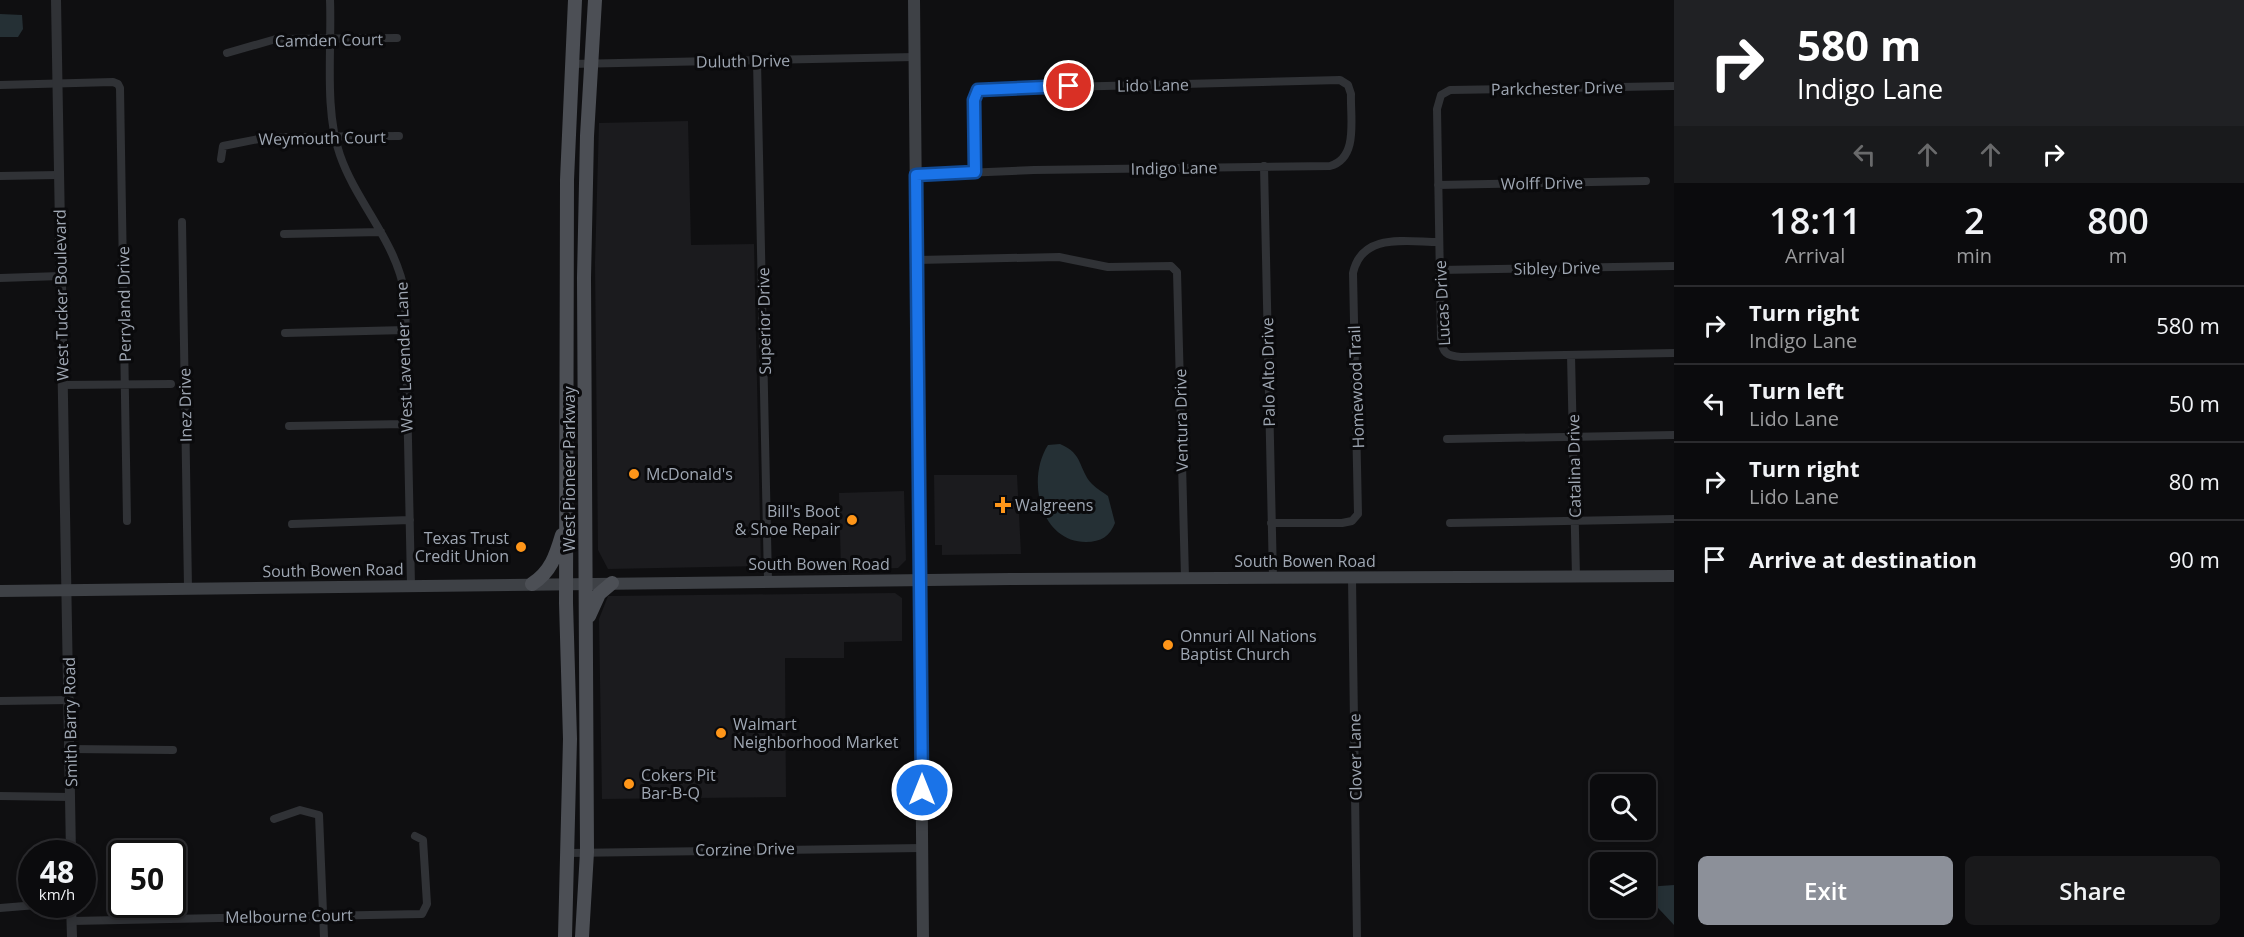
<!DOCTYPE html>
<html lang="en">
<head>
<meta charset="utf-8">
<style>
	body { margin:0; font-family:"Open Sans",sans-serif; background:#19191b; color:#f1f3f6; height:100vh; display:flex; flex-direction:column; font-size:22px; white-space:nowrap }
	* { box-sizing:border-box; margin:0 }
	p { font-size:20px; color:#9a9b9d }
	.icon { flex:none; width:33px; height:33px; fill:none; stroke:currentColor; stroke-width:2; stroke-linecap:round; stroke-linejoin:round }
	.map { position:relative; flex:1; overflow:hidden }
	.panel { display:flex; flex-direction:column; background:#0b0b0d; width:570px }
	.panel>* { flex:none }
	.guide { background:#202124; color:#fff; overflow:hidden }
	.buttons { position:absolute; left:1590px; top:774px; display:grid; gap:12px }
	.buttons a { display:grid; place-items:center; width:66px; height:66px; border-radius:9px; background:#0b0b0d; box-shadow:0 3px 9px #0003,0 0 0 2px #2b2b2e; font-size:30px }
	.speed { position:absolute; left:18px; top:840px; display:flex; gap:12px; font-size:30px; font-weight:700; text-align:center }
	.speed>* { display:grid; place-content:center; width:78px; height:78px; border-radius:50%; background:#0b0b0d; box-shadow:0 3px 9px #0003,0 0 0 2px #2b2b2e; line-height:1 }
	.speed small { font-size:15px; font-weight:400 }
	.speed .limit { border:3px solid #111; border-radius:9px; background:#fff; color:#111 }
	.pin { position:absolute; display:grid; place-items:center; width:51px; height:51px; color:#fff; margin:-26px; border:3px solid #fff; border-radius:50%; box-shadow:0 2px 6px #0007 }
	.me { position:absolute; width:66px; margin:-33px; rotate:0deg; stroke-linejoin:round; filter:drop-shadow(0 0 4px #0008) }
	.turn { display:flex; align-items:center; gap:21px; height:126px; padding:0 24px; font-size:27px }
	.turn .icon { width:78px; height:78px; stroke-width:2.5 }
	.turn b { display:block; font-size:42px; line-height:51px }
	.lanes { display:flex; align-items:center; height:57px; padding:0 24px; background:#0003; justify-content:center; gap:30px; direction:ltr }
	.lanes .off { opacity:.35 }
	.eta { display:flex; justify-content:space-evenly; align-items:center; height:102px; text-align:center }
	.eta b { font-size:36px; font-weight:600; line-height:42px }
	.primary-button { display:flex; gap:12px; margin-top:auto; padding:12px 24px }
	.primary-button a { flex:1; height:69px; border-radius:9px; background:#8c9099; color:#fff; font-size:24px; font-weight:600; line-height:69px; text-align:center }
	.primary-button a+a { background:#19191b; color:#f1f3f6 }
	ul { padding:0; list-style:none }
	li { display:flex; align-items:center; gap:18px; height:78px; padding:0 24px; border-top:2px solid #2b2b2e }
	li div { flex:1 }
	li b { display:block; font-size:22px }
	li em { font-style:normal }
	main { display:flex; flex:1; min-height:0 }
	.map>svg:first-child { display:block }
</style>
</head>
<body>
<main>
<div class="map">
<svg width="1674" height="937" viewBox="0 0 1674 937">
	<rect width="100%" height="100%" fill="#0f0f11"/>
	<path fill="#1b1b1e" d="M688,121L691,245L754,244L761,566L608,569L598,550L595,263L599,123Z
		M934,475H1017L1021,554L942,555V545H935Z
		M904,491L906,560L898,568L841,570L839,493Z
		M895,593L902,598V641L844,642V658H785L786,797L602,799L599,619L608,596Z"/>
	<path fill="#253035" d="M0,14L22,15L23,29L18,37H0Z
		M1060,444C1084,454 1078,469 1092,484C1097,489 1103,492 1108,496L1115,523C1110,536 1101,542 1086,542C1040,542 1026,479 1048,445Z
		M1674,885V925L1646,895V887Z"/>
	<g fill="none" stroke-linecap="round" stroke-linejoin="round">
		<path stroke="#303236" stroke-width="8" d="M330,0C332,48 324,110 340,155C357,204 397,242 405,295L411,585
			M227,53L276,39L397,38
			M757,61L768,581
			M571,64L915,57
			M0,85L113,82L118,84L120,88L127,521
			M1674,86L1450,90L1441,95L1437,109L1441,338C1442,353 1447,356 1461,357L1674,353
			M221,159L223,146L269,137L399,136
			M1264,166L1273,578
			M916,175L1034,170L1330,166C1359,158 1350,118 1351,94L1348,85L1340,80L982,89L977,92L973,100L974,172
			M0,176L58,175
			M1438,185L1646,181
			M182,222L188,588
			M284,234L381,232
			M917,260L1059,257L1108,267L1171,266L1177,272L1185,578
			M1439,270L1674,266
			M0,278L61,276
			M285,333L406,330
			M1571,355L1576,577
			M63,385L171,384
			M289,426L406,424
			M1447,439L1674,435
			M1271,523H1342L1352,521L1358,514L1353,273C1362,232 1406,242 1439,242
			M1450,523L1674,519
			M292,524L410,520
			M1352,578L1357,937
			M0,701L70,700
			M70,749L173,750
			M0,796L71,797
			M274,819L300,810L319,815L324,937
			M569,853L922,848
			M0,908L49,904
			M72,921L422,914L427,904L423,840L415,836"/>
		<path stroke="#303236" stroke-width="10" d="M56,0L71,854
			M71,904L72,937"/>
		<path stroke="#3e4146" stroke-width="12" d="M914,0L923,937
			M0,591L1011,579L1674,576"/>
		<path stroke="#4c4f55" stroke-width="14" d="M532,584C551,572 556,555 562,535
			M589,616L599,594L612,583
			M565,937L570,739L566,603L567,180L575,0
			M582,937L587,852L584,278L587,136L595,0"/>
	</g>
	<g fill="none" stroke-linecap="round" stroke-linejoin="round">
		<defs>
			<path id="route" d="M922,790L916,175L975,172L974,100L978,90L1069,86"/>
		</defs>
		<use href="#route" stroke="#114b97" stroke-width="15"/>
		<use href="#route" stroke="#1a73e8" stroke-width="10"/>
	</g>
	<g fill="#ff9619" stroke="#0a0a0c" stroke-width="2">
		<circle cx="634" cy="474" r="6"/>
		<path d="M1000 496h6v6h6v6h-6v6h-6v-6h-6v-6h6z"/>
		<circle cx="852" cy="520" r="6"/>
		<circle cx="521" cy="547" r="6"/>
		<circle cx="1168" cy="645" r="6"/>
		<circle cx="721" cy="733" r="6"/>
		<circle cx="629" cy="784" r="6"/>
	</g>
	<g text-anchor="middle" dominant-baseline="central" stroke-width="6" stroke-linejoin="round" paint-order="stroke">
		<g font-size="16" fill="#9fa7b3" stroke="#0a0a0c">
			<text transform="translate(329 40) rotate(-1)">Camden Court</text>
			<text transform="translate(743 61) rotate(-1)">Duluth Drive</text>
			<text transform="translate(1153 85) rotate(-1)">Lido Lane</text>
			<text transform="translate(1557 88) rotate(-1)">Parkchester Drive</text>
			<text transform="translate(322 138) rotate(-1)">Weymouth Court</text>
			<text transform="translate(1174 168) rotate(-1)">Indigo Lane</text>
			<text transform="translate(1542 183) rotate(-1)">Wolff Drive</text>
			<text transform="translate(1557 268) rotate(-1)">Sibley Drive</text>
			<text transform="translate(61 295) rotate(-91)">West Tucker Boulevard</text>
			<text transform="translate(1442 303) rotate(-93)">Lucas Drive</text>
			<text transform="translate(124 304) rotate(-91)">Perryland Drive</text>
			<text transform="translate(764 321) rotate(-91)">Superior Drive</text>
			<text transform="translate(404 357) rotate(-92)">West Lavender Lane</text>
			<text transform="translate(1268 372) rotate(-91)">Palo Alto Drive</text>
			<text transform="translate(1356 387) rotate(-92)">Homewood Trail</text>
			<text transform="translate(185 405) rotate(-91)">Inez Drive</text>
			<text transform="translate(1181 420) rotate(-91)">Ventura Drive</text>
			<text transform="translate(1574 466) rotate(-91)">Catalina Drive</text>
			<text transform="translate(569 469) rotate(-90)">West Pioneer Parkway</text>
			<text x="1305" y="561">South Bowen Road</text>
			<text x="819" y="564">South Bowen Road</text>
			<text transform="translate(333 570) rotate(-1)">South Bowen Road</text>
			<text transform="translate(70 722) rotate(-91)">Smith Barry Road</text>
			<text transform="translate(1355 757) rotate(-91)">Clover Lane</text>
			<text transform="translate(745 849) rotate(-1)">Corzine Drive</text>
			<text transform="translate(289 916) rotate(-1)">Melbourne Court</text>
		</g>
		<g font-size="16" fill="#9fa7b3" stroke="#0a0a0c" text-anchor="start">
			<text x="646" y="474">McDonald's</text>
			<text x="1015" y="505">Walgreens</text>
			<text x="840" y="511" text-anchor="end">Bill's Boot<tspan x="840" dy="18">&amp; Shoe Repair</tspan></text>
			<text x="509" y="538" text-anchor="end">Texas Trust<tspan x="509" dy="18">Credit Union</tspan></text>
			<text x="1180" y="636">Onnuri All Nations<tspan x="1180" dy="18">Baptist Church</tspan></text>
			<text x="733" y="724">Walmart<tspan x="733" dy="18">Neighborhood Market</tspan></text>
			<text x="641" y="775">Cokers Pit<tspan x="641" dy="18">Bar-B-Q</tspan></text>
		</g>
	</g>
</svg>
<div class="buttons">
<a><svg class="icon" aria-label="search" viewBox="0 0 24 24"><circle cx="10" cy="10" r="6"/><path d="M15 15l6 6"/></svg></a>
<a><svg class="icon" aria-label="layers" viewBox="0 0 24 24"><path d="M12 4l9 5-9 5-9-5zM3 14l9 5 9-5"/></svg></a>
</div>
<div class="speed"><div>48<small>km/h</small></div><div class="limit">50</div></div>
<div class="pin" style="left:1069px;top:86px;background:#d93025"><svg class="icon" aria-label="arrive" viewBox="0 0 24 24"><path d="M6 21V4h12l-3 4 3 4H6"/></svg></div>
<svg class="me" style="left:922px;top:790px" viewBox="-20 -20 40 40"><circle r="17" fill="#1a73e8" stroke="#fff" stroke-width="3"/><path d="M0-11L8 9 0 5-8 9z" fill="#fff"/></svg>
</div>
<section class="panel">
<div class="guide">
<div class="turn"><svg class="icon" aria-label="right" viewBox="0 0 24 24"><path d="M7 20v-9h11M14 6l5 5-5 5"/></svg><div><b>580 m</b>Indigo Lane</div></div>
<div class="lanes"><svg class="icon off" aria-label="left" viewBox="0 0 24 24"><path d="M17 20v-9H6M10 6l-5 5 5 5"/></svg><svg class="icon off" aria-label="ahead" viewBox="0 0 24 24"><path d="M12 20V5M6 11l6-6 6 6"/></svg><svg class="icon off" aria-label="ahead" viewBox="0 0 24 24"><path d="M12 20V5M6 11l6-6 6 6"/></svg><svg class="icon" aria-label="right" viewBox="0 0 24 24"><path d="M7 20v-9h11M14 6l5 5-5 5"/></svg></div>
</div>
<div class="eta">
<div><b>18:11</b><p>Arrival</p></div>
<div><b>2</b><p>min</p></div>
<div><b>800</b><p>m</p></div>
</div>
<ul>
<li><svg class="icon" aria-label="right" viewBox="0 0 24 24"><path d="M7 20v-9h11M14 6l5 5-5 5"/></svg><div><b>Turn right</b><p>Indigo Lane</p></div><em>580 m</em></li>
<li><svg class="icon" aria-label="left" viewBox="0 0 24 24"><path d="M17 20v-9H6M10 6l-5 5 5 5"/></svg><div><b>Turn left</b><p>Lido Lane</p></div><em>50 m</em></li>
<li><svg class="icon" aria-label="right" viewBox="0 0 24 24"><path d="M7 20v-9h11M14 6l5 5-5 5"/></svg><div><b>Turn right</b><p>Lido Lane</p></div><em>80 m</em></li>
<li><svg class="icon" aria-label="arrive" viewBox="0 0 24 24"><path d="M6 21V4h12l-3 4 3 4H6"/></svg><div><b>Arrive at destination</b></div><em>90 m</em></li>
</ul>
<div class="primary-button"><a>Exit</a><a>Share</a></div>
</section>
</main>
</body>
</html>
